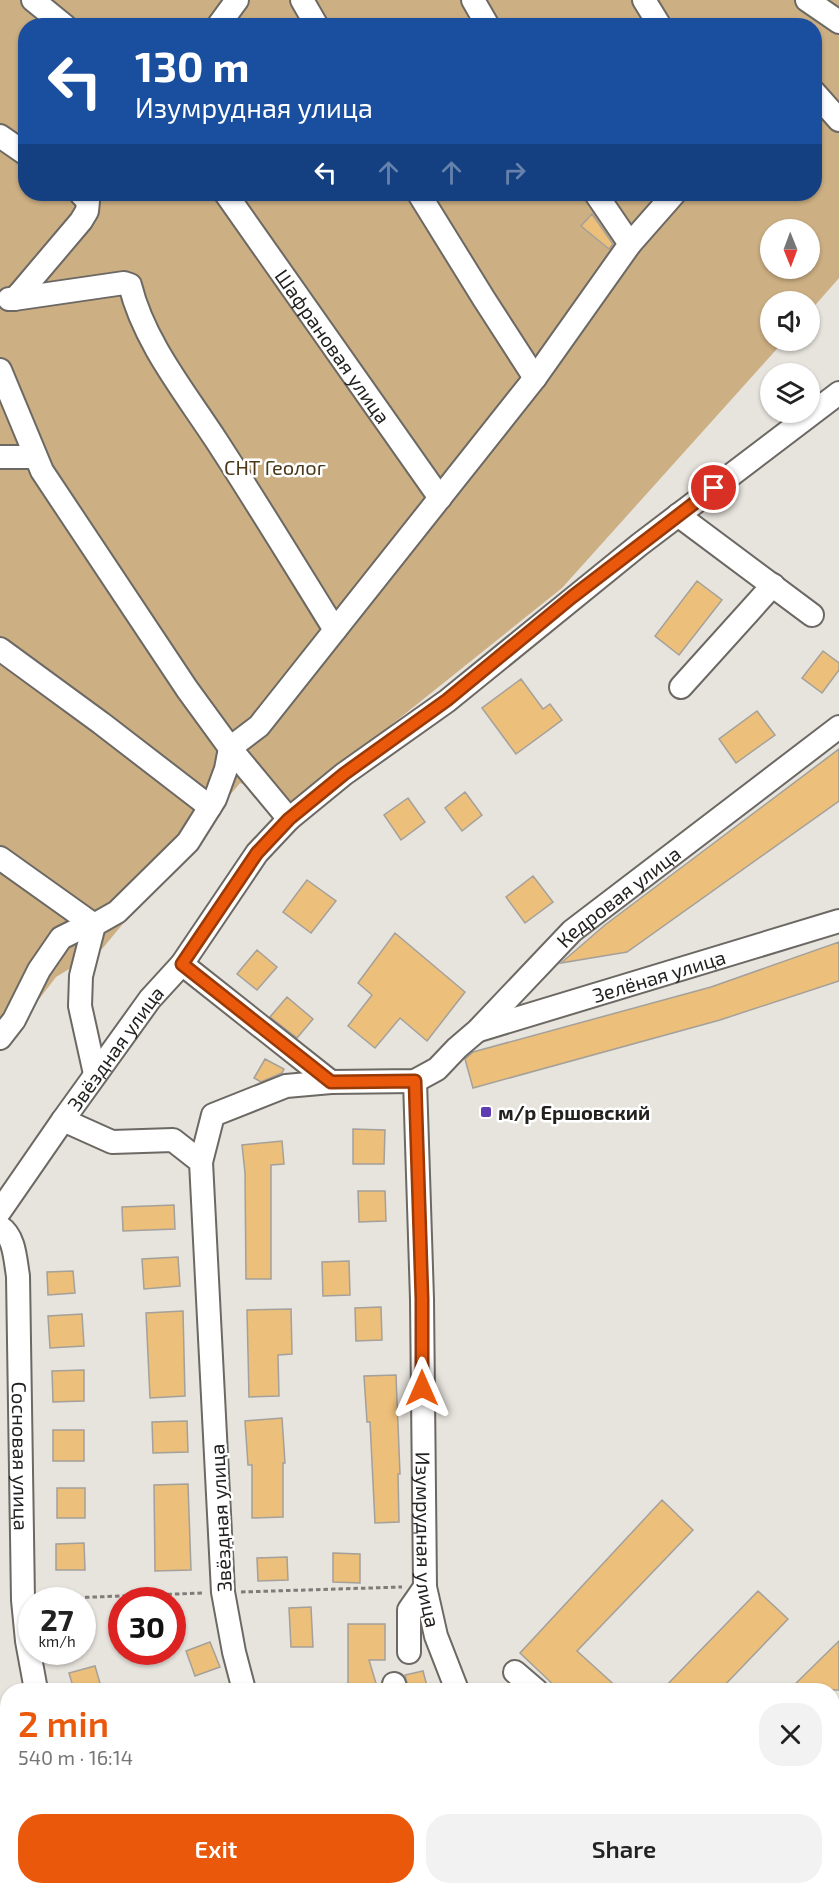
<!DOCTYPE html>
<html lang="en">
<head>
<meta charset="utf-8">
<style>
	body { margin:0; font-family:"Exo 2",sans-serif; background:#f2f2f2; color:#222; height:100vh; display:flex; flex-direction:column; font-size:22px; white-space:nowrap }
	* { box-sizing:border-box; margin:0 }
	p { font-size:20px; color:#767676 }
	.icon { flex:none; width:33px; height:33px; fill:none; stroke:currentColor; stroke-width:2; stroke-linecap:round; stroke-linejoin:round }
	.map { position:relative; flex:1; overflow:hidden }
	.side { position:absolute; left:0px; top:1683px; width:840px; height:212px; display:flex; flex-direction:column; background:#fff; border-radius:24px 24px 0 0; box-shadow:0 2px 4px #0004 }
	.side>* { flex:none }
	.guide { position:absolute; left:18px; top:18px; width:804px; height:183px; border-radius:24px; box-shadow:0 2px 4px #0004; background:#1a4fa0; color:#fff; overflow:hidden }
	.needle { width:39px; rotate:179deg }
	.tools { position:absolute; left:760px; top:219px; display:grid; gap:12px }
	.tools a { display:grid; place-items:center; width:60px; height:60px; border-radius:50%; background:#fff; box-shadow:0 2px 4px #0004; font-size:30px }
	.speed { position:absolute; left:18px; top:1587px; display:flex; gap:12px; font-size:30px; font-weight:700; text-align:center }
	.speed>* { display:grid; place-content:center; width:78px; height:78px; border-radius:50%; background:#fff; box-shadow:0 2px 4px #0004; line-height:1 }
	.speed small { font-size:15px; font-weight:400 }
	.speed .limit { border:9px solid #d22; background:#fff; color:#111 }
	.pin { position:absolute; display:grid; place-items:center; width:51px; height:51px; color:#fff; margin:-26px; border:3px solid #fff; border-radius:50%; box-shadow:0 2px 6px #0007 }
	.me { position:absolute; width:66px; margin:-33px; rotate:0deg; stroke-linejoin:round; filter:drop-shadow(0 0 4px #0008) }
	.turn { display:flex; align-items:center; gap:21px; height:126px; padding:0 18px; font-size:27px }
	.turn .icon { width:78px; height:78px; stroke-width:2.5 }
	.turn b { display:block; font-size:42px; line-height:51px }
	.lanes { display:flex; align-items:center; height:57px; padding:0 18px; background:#0003; justify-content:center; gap:30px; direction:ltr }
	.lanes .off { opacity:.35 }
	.round { display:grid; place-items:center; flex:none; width:63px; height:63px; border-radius:24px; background:#f2f2f2 }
	.summary { display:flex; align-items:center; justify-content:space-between; height:102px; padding:0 18px }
	h1 { font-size:36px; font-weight:600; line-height:45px; color:#ea580c }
	.primary-button { display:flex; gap:12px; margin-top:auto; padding:12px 18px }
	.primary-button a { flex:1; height:69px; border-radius:24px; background:#ea580c; color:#fff; font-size:24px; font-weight:600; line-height:69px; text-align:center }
	.primary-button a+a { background:#f2f2f2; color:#222 }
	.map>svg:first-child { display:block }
</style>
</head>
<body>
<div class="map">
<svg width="839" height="1894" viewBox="0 0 839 1894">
	<rect width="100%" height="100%" fill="#e7e3dd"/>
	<path fill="#ccaf83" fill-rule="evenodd" d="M0,0H839V278L810,311V302H771V340L784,341L562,588L295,802L240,783L102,949L56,977L0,1050ZM26,26H814V194H26ZM771,230H810V268H771Z"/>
	<path fill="#ecbf7a" stroke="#a4a09a" stroke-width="1.5" d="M592,214L613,244L609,249L581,226Z
		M697,581L722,600L679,655L655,636Z
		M823,651L839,663V670L822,693L802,678Z
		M521,679L543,709L550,704L562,720L516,754L482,708Z
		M757,711L775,735L736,763L719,739Z
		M839,749V801L627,952L561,963L605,925Z
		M465,792L482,815L462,831L445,808Z
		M408,798L425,822L401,840L384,815Z
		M533,876L553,902L525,923L506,897Z
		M307,880L336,901L311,933L283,912Z
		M395,933L465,992L427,1041L400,1018L375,1048L348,1026L372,995L358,983Z
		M839,942V981L720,1020L473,1088L465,1059L473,1052L711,987Z
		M257,950L277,967L257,990L237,974Z
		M287,997L313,1019L297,1038L270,1017Z
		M265,1059L284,1069L282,1073L261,1082L254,1078Z
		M353,1129L385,1130L384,1164H353Z
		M282,1141L284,1164L271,1165V1279H246L245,1173L242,1145Z
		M358,1191H385L386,1221L359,1222Z
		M174,1205L175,1229L123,1231L122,1207Z
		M178,1257L180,1286L144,1289L142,1259Z
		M349,1261L350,1295L323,1296L322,1262Z
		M73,1271L75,1293L48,1295L47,1272Z
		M381,1307L382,1340L356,1341L355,1308Z
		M291,1309L292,1354L278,1355L279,1396L249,1397L247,1310Z
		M183,1311L185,1396L150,1398L146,1313Z
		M82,1314L84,1346L50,1348L48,1316Z
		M84,1370V1401L53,1402L52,1371Z
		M396,1375L400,1474H398L399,1522L375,1523L370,1422H367L364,1376Z
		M282,1418L285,1463H283V1517L252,1518V1465H248L245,1421Z
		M187,1421L188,1452L153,1453L152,1422Z
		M53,1430H84V1461H53Z
		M188,1484L191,1570L155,1571L154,1485Z
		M57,1488H85V1518H57Z
		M662,1500L693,1530L577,1651L620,1690H559L520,1653Z
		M84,1543L85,1570H56V1544Z
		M333,1553L360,1554V1583L333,1582Z
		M287,1557L288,1580L258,1581L257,1558Z
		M758,1591L788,1619L720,1690H662Z
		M311,1607L313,1647H291L289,1608Z
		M348,1624H385V1660H369L378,1690H348Z
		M839,1641V1690H789Z
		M210,1642L220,1667L195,1676L186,1651Z
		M95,1666L102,1690H74L69,1673Z
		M423,1671L428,1690H409L405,1675Z"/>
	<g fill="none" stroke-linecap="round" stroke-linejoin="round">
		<defs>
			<g id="minor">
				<path d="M33,0L65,26"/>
				<path d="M302,0L317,26"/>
				<path d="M473,0L488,26"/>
				<path d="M644,0L660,26"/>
				<path d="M807,0L839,22"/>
				<path d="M218,26L237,0"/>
				<path d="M814,92L839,120"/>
				<path d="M0,136L26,154"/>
				<path id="s1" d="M226,194L440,498"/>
				<path d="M419,194L484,299L535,378"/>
				<path d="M596,194L630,244"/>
				<path d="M9,299H14L20,293L81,221L87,211L88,201L81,194"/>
				<path d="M14,299L124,283L130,285C144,342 184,391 216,440C257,503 296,567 335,630"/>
				<path d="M0,370L42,471L187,689L230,748L289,819"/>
				<path d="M0,457H35"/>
				<path d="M678,515L812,615"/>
				<path d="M0,649L101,723L210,807"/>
				<path d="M681,687L773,585"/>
				<path d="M0,858L94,925L81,976L80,1006L95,1074"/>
				<path id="s2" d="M182,964L331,1082L415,1081L437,1069L457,1048L478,1030L572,931L839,727"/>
				<path id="s3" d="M479,1030L839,921"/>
				<path d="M0,1038L14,1020L39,970L61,938L77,930L94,925L117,912L188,842L215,799L226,769L230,748L259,726L535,378L630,244L674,194"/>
				<path id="s4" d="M415,1081L422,1299L425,1587L436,1636L457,1690"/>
				<path d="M201,1162L213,1115L286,1086L331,1082"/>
				<path d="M0,1211L63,1120"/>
				<path id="s5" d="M0,1227C15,1237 15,1259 18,1276L23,1600L27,1641L36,1690"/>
				<path d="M409,1652V1610L425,1587"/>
				<path d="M515,1672L536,1690"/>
				<path d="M394,1684L396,1690"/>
				<path id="s6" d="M244,1690L234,1652L223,1592L201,1162L173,1140L112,1142L63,1120L150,999L182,964L257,853L289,819L344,774L447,701L639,545L839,393"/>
				<path d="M832,1734L839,1729"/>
				<path d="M832,1847L839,1848"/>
				<path d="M94,1887L97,1894"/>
				<path d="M299,1887L301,1894"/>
				<path d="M324,1887L326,1894"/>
				<path d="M458,1887L460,1894"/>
				<path d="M587,1887L590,1894"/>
				<path d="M614,1894L633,1887"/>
			</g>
		</defs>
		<use href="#minor" stroke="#6c6863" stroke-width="26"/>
		<path stroke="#7e7b78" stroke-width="3" stroke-dasharray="4.5 3" stroke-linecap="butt" d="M241,1592L402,1587
			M40,1599L204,1593"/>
		<use href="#minor" stroke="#fff" stroke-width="22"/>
	</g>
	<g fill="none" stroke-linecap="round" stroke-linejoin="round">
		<defs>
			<path id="route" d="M422,1388V1299L415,1081L331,1082L182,964L257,853L289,819L344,774L447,700L572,597L714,488"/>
		</defs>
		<use href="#route" stroke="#983908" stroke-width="15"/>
		<use href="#route" stroke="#ea580c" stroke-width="10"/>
	</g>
	<rect fill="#5f3cb4" stroke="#fff" stroke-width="2" x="480" y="1106" width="12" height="12" rx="3"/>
	<g text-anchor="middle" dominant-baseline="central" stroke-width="5" stroke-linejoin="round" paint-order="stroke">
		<g font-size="20" fill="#22211f" stroke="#fff">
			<text stroke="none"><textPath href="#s1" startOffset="186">Шафрановая улица</textPath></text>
			<text stroke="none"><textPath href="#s2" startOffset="550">Кедровая улица</textPath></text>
			<text stroke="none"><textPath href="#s3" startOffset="188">Зелёная улица</textPath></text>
			<text stroke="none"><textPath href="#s6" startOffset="770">Звёздная улица</textPath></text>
			<text stroke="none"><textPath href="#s5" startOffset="234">Сосновая улица</textPath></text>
			<text transform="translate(220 1518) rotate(-93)">Звёздная улица</text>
			<text stroke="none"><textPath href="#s4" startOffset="459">Изумрудная улица</textPath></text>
		</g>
		<g font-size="20" fill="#4a3819" stroke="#fff">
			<text x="275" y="467">СНТ Геолог</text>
		</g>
		<g font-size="20" font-weight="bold" fill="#22211f" stroke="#fff" text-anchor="start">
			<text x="498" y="1112">м/р Ершовский</text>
		</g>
	</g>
</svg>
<div class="tools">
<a><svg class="needle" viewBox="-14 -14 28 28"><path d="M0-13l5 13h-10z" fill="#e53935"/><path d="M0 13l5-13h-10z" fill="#767676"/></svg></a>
<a><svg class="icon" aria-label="sound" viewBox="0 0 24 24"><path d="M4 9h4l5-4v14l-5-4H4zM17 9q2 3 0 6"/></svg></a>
<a><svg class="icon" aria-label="layers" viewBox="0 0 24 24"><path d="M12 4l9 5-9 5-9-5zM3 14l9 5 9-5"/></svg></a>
</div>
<div class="speed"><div>27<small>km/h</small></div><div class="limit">30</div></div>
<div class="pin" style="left:714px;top:488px;background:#d93025"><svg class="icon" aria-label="arrive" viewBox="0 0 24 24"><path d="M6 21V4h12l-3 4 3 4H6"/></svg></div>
<svg class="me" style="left:422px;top:1388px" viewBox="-20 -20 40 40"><path d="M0-17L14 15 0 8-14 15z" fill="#ea580c" stroke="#fff" stroke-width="4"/></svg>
<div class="guide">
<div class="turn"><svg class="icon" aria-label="left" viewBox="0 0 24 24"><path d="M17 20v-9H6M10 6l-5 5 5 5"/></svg><div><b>130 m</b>Изумрудная улица</div></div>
<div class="lanes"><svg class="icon" aria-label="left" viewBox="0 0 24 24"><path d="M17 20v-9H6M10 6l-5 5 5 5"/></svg><svg class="icon off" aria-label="ahead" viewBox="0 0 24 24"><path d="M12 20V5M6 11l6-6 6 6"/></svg><svg class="icon off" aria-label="ahead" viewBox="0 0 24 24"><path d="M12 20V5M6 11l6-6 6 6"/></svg><svg class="icon off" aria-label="right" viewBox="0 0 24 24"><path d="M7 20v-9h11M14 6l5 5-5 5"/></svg></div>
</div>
<section class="side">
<div class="summary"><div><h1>2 min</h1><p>540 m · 16:14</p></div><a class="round"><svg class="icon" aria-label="close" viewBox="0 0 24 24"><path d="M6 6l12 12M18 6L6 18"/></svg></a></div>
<div class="primary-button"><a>Exit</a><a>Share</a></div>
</section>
</div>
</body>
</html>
